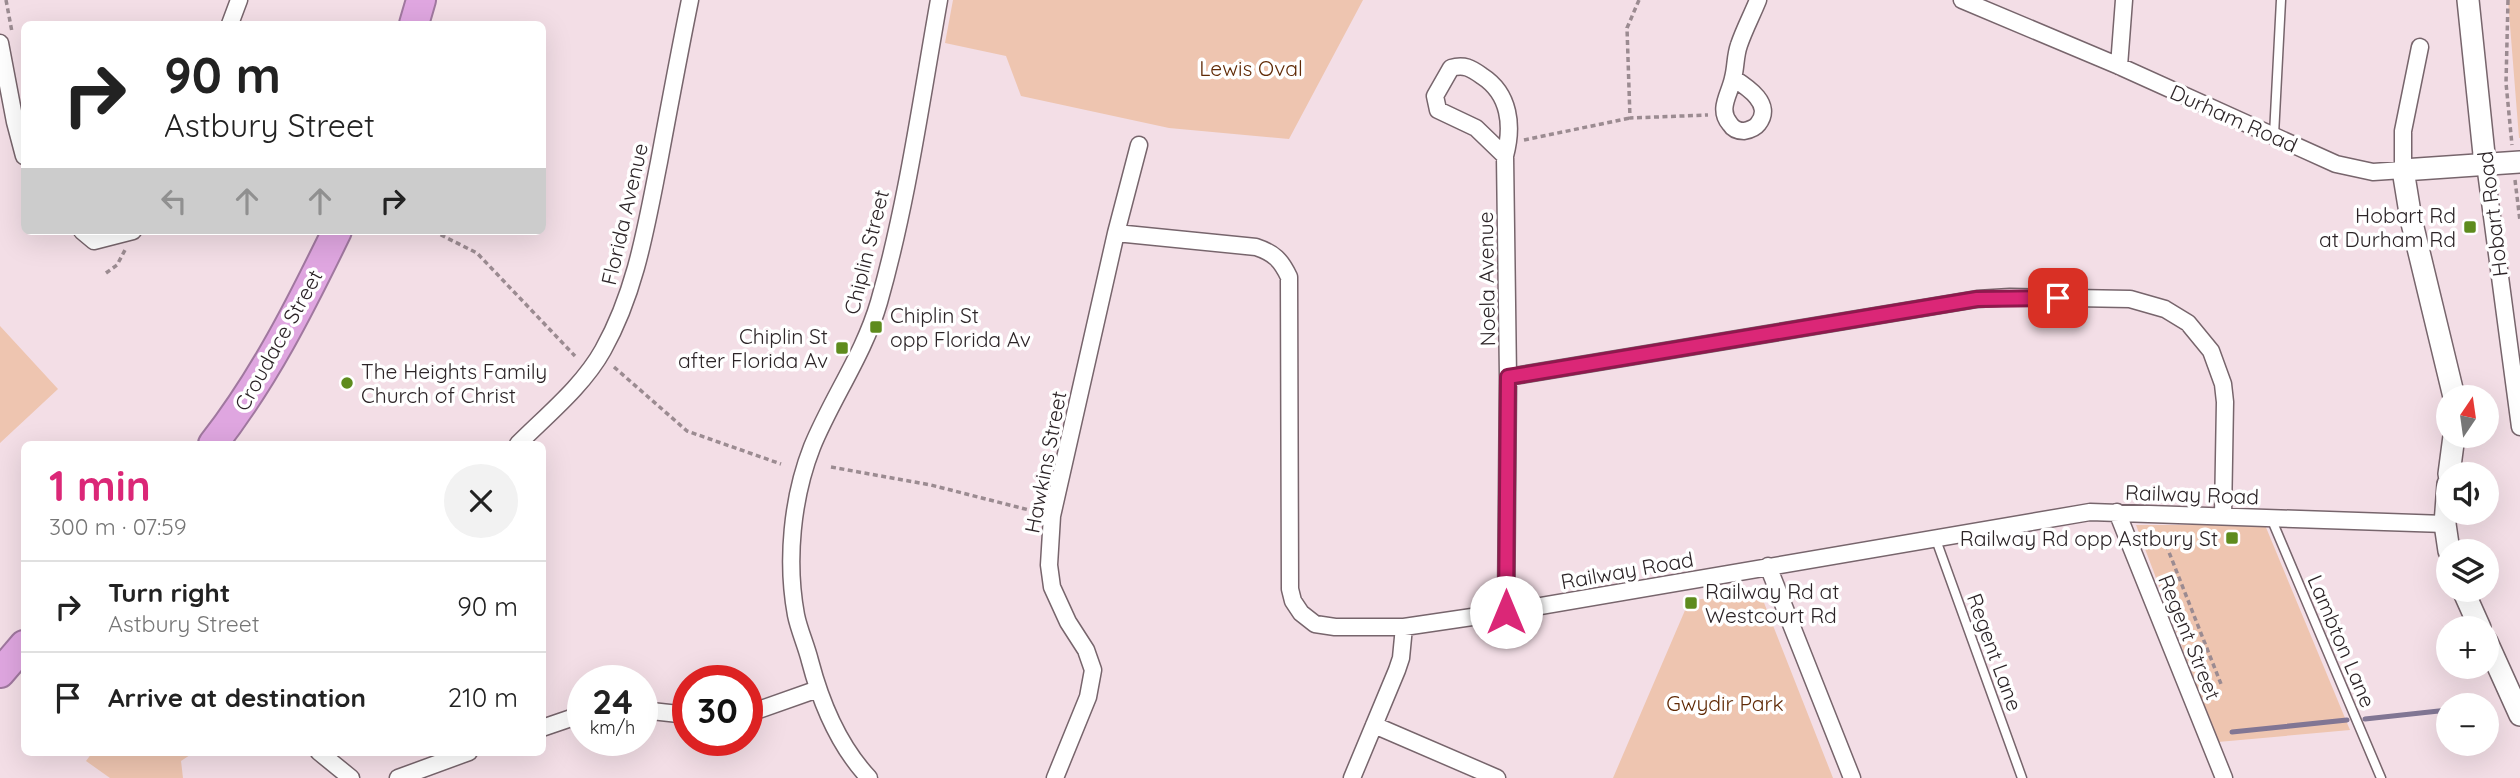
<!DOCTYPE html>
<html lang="en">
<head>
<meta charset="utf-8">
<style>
	body { margin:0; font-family:Quicksand,sans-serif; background:#f2f2f2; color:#222; height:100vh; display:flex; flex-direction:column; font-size:26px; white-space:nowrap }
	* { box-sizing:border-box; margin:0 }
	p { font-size:23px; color:#767676 }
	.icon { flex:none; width:38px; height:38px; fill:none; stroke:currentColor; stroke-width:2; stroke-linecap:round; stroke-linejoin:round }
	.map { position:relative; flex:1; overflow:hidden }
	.panel { position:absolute; left:21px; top:441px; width:525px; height:315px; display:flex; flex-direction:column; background:#fff; border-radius:10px; box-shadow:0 7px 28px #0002 }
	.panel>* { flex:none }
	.hud { position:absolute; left:21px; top:21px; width:525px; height:214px; border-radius:10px; box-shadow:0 7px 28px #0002; background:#fff; color:#222; overflow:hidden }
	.needle { width:46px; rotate:13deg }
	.buttons { position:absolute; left:2436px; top:385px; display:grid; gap:14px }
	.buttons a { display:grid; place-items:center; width:63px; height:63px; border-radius:50%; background:#fff; box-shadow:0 7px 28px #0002; font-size:35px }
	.speed { position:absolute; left:567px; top:665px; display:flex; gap:14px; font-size:35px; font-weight:700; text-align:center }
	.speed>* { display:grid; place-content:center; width:91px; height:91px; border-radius:50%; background:#fff; box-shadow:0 7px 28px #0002; line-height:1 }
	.speed small { font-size:18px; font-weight:400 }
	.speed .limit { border:10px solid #d22; background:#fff; color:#111 }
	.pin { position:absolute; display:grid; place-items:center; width:60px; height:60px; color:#fff; margin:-30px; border-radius:14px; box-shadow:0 4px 10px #0006 }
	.me { position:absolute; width:77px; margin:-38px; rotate:0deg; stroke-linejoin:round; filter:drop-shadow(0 0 5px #0008) }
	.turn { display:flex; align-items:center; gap:24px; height:147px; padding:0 28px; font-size:32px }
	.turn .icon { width:91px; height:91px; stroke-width:2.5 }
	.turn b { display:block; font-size:49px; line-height:60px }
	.lanes { display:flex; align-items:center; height:66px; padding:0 28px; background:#0003; justify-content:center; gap:35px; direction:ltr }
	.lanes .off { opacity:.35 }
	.round { display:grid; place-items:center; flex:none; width:74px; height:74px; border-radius:37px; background:#f2f2f2 }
	.head { display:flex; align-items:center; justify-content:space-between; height:119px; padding:0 28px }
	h1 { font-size:42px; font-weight:800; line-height:52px; color:#db2777 }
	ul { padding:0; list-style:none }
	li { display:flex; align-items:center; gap:21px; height:91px; padding:0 28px; border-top:2px solid #e0e0e0 }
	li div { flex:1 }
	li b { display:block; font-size:26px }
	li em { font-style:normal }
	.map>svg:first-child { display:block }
</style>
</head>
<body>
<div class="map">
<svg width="2520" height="778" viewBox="0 0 2520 778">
	<rect width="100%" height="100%" fill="#f3dee6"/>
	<path fill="#eec5b0" d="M953,0H1363L1289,139L1169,128L1021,96L1006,56L945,43Z
		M2508,0H2520V138H2519Z
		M0,326L58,389L0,443Z
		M2136,525H2265L2350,730L2218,742Z
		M1759,590L1833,778H1613L1689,601Z
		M92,753V752L193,753L181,761L183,778H110L86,761Z"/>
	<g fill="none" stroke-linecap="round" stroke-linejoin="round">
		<path stroke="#817694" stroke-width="5" d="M2365,719L2448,710
			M2232,732L2347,720"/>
		<defs>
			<path id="lane" d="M2274,135L2281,0
				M2271,518L2381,778
				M1935,537L2022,778"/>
			<path id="street" d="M1962,0L2119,66L2336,164L2373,172L2403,170V131L2420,47
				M230,24L239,0
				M0,43L15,122L24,156
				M2119,66L2124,0
				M1733,78C1747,87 1774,104 1758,124C1755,128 1749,130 1744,131C1738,131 1733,129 1730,124C1717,109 1730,94 1733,78C1736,67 1735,56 1739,45C1744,30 1752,15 1758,0
				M1505,156L1476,128L1438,110L1435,96L1451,68C1464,64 1471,68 1482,76C1510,94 1513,126 1505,156L1508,377L1506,612
				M2485,164L2520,427
				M82,231L94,241L133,231
				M1116,233L1256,247C1274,253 1281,260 1289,277L1290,589L1293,601L1301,613L1315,624L1335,627H1404L1506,612L2090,512L2445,524
				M1508,377L1977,299L2010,297L2130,299L2165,309L2188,323L2211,351L2223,384L2225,402L2223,516
				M518,444C547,415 583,386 603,350C636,291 646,227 659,162C669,108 679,54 690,0
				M2117,512L2224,778
				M1768,566L1852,778
				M642,710L688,715
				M747,714L818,689
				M1374,725L1497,778
				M542,728L583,714
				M319,752L351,778
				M398,778L469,752
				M869,778C838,745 821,703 810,661C806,645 799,630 796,615C786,561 792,498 812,447C832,398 864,354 879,302C907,204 921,101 939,0
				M1055,778L1088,697L1093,670L1086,650L1068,622L1052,587L1049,565L1052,516L1116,233L1139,145
				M1352,778L1397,670L1401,658L1404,627"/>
			<path id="secondary" d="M2468,0L2485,164
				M2454,397L2411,219L2403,170L2520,162
				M2449,474L2454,436
				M2448,484L2445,524L2449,551
				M2463,590L2480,628
				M2487,642L2520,715"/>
			<path id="highway" d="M414,24L421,0
				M213,444C264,379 301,305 337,231
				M0,673L24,645"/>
		</defs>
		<use href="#lane" stroke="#77656c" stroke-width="11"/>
		<use href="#street" stroke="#77656c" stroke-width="19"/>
		<use href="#secondary" stroke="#77656c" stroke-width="24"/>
		<use href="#highway" stroke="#a0789f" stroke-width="32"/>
		<path stroke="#9b8b91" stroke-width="3.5" stroke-dasharray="5 3.5" stroke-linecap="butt" d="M6,0L12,32
			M1639,0L1627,28L1630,118L1708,115
			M2508,0L2506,83L2512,145
			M1524,140L1630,118
			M2515,180L2520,221
			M433,231L477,253L575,356
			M106,273L117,265L125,250
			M614,367L687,431L781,464
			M831,467L931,485L1033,511
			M2163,537L2221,684"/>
		<use href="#lane" stroke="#fff" stroke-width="8"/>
		<use href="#street" stroke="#fff" stroke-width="16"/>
		<use href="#secondary" stroke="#fff" stroke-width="21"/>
		<use href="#highway" stroke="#dfa6e0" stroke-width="28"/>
	</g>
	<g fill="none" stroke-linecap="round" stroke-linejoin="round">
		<defs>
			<path id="route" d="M1506,612L1508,377L1977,299L2058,298"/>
		</defs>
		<use href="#route" stroke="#8e194d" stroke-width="18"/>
		<use href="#route" stroke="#db2777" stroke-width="12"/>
	</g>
	<g fill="#5e8b1d" stroke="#fff" stroke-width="2.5">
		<rect x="2463" y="220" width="14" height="14" rx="3.5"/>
		<rect x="869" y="320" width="14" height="14" rx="3.5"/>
		<rect x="835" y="341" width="14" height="14" rx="3.5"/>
		<circle cx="347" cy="383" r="7"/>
		<rect x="2225" y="531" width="14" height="14" rx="3.5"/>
		<rect x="1684" y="596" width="14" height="14" rx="3.5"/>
	</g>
	<g text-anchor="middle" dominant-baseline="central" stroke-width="7" stroke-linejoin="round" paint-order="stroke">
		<g font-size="21" fill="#602a06" stroke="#fff">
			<text x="1251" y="68">Lewis Oval</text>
			<text x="1725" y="703">Gwydir Park</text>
		</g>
		<g font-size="21" fill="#2c2427" stroke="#fff">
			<text transform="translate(2234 118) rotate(24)">Durham Road</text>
			<text transform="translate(624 214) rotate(-77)">Florida Avenue</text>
			<text transform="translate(2492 214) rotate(-97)">Hobart Road</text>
			<text transform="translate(866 252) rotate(-76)">Chiplin Street</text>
			<text transform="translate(1486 279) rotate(-91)">Noela Avenue</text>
			<text transform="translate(278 340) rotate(-61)">Croudace Street</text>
			<text transform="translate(1045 462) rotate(-79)">Hawkins Street</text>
			<text transform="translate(2192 494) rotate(2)">Railway Road</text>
			<text transform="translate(1627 570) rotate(-10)">Railway Road</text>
			<text transform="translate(2190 637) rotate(68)">Regent Street</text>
			<text transform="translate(2342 641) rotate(67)">Lambton Lane</text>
			<text transform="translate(1995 652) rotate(70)">Regent Lane</text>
		</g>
		<g font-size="21" fill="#2c2427" stroke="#fff" text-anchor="end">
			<text x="2456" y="215">Hobart Rd<tspan x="2456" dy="24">at Durham Rd</tspan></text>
			<text x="890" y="315" text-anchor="start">Chiplin St<tspan x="890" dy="24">opp Florida Av</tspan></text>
			<text x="828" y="336">Chiplin St<tspan x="828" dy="24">after Florida Av</tspan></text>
			<text x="361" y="371" text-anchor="start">The Heights Family<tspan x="361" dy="24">Church of Christ</tspan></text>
			<text x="2218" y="538">Railway Rd opp Astbury St</text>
			<text x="1705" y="591" text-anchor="start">Railway Rd at<tspan x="1705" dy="24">Westcourt Rd</tspan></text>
		</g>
	</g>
</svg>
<div class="buttons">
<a><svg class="needle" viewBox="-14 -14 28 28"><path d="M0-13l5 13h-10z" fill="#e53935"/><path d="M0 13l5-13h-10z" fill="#767676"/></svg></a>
<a><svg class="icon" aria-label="sound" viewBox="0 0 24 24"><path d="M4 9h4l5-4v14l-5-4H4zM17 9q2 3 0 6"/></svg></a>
<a><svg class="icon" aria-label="layers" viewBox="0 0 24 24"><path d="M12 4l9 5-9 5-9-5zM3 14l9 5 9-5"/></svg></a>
<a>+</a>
<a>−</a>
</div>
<div class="speed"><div>24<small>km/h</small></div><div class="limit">30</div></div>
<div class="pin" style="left:2058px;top:298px;background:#d93025"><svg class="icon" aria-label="arrive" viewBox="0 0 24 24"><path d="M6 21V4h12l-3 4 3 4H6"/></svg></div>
<svg class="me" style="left:1506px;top:612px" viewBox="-20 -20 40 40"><circle r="19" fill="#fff"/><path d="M0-13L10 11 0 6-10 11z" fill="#db2777"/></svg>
<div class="hud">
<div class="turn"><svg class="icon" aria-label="right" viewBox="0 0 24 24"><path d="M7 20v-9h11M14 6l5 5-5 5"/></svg><div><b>90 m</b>Astbury Street</div></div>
<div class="lanes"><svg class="icon off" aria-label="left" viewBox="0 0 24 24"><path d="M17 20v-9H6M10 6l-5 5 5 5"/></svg><svg class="icon off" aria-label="ahead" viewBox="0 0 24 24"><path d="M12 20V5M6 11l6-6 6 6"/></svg><svg class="icon off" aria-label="ahead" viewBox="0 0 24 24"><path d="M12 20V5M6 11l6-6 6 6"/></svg><svg class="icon" aria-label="right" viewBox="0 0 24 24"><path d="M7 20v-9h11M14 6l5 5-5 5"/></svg></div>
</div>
<section class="panel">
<div class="head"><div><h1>1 min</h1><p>300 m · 07:59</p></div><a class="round"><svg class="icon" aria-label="close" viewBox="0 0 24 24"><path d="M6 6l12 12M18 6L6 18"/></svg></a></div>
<ul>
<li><svg class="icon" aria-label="right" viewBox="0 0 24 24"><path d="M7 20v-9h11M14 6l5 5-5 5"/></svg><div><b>Turn right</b><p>Astbury Street</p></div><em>90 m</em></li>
<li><svg class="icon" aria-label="arrive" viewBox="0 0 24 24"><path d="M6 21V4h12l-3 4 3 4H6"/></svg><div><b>Arrive at destination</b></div><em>210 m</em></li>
</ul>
</section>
</div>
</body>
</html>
